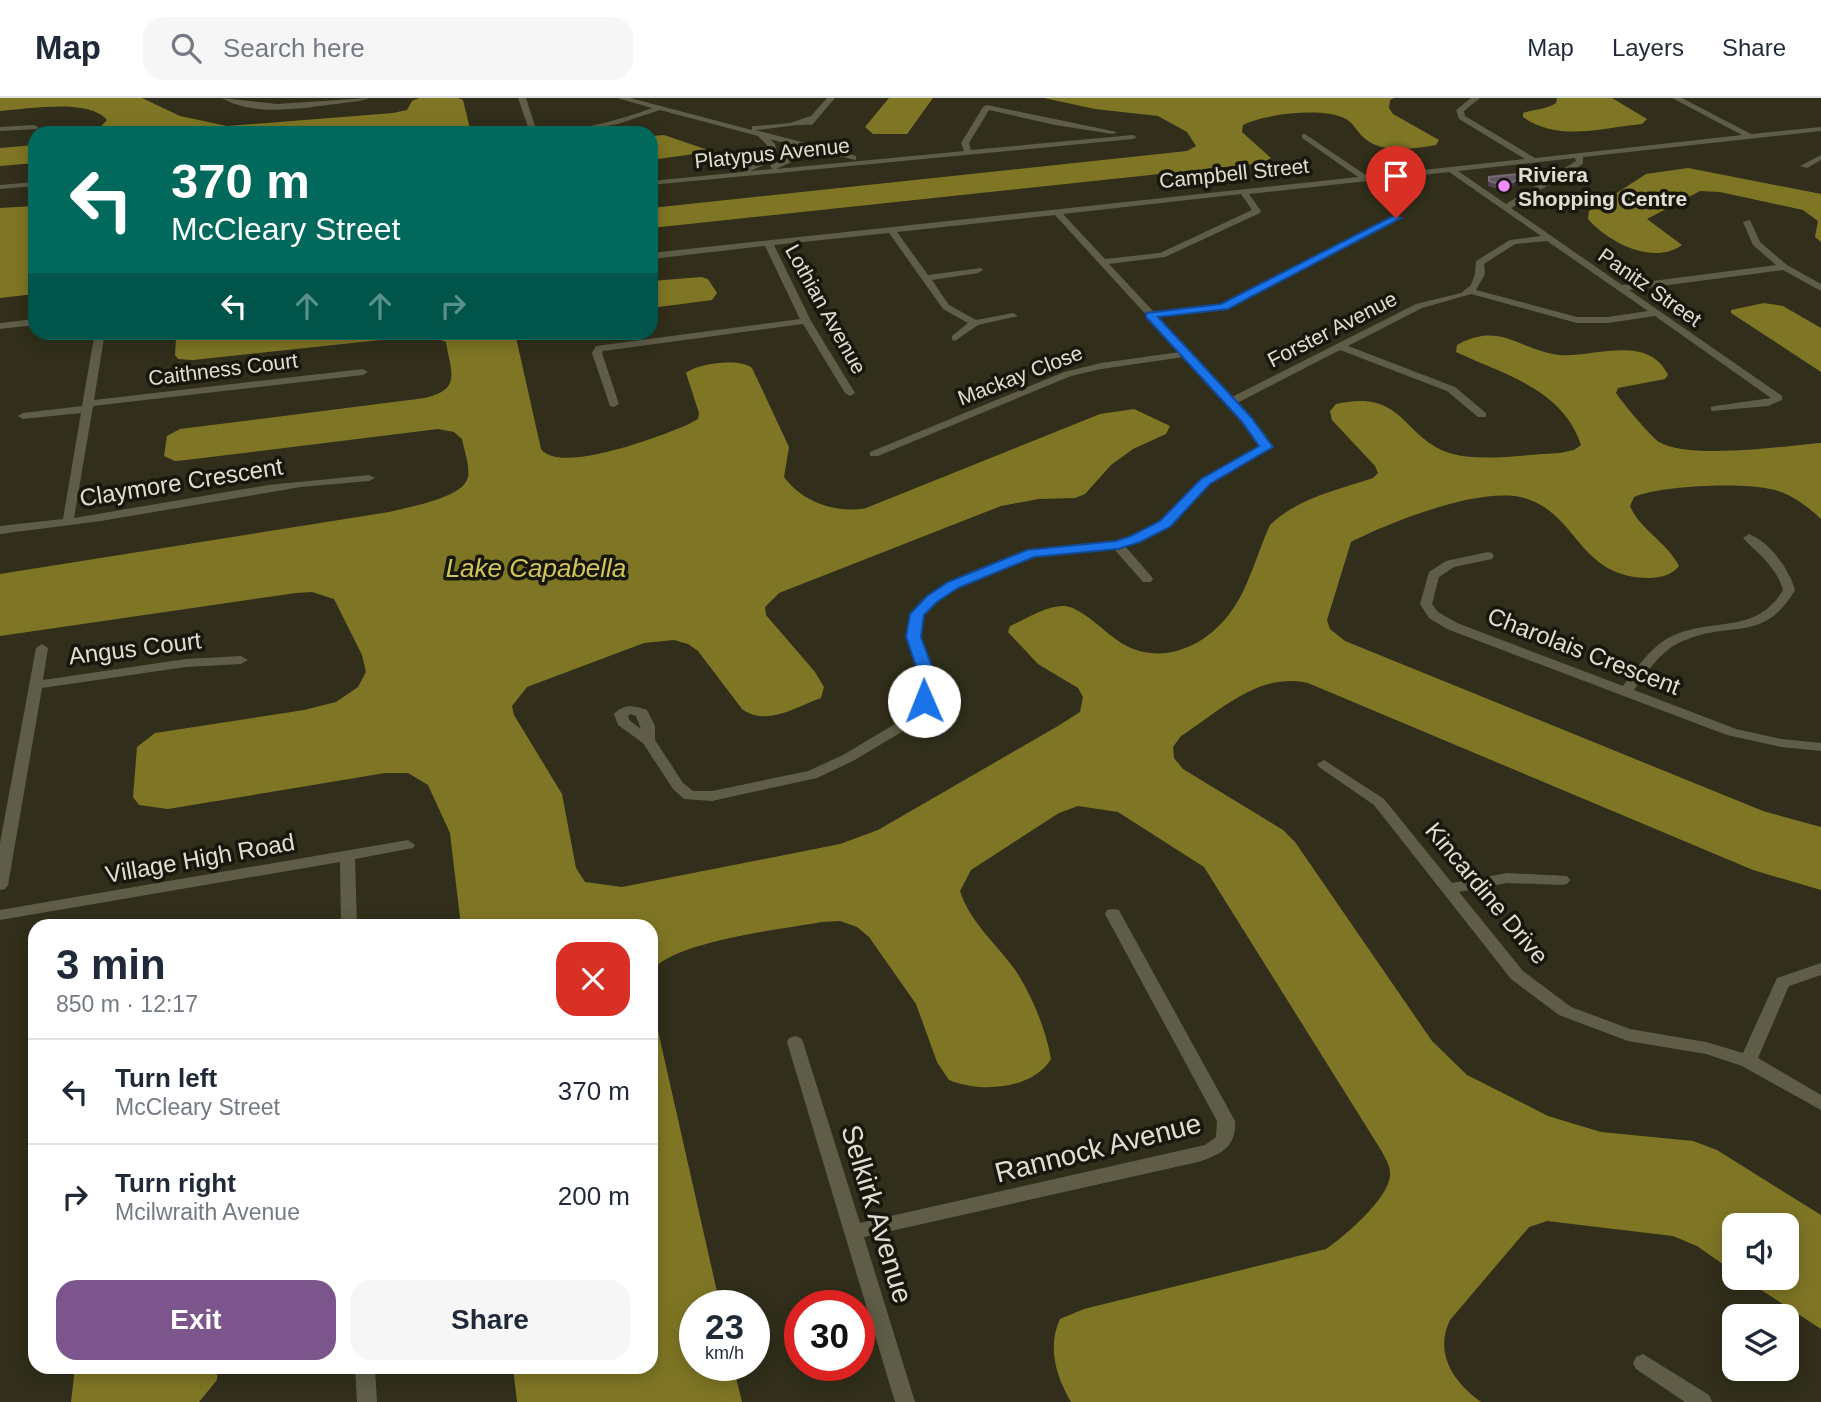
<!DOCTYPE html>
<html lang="en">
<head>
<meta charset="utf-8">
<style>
	body { margin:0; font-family:Helvetica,sans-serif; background:#f6f6f7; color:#1f2937; height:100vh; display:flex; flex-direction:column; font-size:26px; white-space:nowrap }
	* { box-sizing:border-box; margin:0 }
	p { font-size:23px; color:#747a83 }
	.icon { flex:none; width:38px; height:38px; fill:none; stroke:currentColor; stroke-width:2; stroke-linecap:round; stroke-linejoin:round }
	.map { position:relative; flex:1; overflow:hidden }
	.drawer { position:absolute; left:28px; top:821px; width:630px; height:455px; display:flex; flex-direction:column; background:#fff; border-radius:21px; box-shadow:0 4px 18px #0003 }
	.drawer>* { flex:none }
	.top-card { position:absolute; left:28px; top:28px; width:630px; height:214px; border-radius:21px; box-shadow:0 4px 18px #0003; background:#00695c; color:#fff; overflow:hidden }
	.fabs { position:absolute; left:1722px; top:1115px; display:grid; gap:14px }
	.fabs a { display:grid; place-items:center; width:77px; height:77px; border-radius:14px; background:#fff; box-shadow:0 4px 18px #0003; font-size:35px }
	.speed { position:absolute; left:679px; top:1192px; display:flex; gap:14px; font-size:35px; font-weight:700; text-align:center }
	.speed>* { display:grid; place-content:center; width:91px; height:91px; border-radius:50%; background:#fff; box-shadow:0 4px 18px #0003; line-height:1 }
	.speed small { font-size:18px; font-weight:400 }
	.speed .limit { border:10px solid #d22; background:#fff; color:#111 }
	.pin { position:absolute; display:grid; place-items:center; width:60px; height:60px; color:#fff; margin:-72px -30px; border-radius:50% 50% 50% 0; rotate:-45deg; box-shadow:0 0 7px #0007 }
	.pin .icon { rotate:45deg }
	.me { position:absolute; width:77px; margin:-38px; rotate:359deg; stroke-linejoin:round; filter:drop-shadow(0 0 5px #0008) }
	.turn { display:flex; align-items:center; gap:24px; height:147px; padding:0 28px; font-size:32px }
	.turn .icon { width:91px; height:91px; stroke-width:2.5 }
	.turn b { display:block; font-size:49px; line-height:60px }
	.lanes { display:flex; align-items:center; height:66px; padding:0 28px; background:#0003; justify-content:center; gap:35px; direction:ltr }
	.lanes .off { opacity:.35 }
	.round { display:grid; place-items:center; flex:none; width:74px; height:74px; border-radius:21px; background:#f6f6f7 }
	.summary { display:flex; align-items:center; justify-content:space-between; height:119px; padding:0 28px }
	h1 { font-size:42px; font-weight:800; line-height:52px }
	.action { display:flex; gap:14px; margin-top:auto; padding:14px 28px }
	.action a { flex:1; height:80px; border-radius:21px; background:#7d558d; color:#fff; font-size:28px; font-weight:800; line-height:80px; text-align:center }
	.action a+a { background:#f6f6f7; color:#1f2937 }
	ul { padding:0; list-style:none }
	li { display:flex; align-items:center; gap:21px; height:105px; padding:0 28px; border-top:2px solid #e0e1e3 }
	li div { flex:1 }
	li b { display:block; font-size:26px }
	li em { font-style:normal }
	header { display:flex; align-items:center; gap:42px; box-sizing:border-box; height:98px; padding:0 35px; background:#fff; border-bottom:2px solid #e0e1e3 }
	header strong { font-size:33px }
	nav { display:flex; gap:38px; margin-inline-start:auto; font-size:24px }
	.search { width:490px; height:63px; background:#f6f6f7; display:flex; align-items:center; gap:18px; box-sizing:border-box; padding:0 24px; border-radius:21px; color:#747a83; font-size:26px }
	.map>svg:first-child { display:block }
</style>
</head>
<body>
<header>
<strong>Map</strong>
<div class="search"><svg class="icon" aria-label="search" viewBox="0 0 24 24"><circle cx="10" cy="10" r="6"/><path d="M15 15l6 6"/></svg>Search here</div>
<nav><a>Map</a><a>Layers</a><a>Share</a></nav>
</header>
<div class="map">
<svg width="1821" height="1304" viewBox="0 0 1821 1304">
	<rect width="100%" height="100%" fill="#312f1b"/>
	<path fill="#7f7625" d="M0,0H142L180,18L227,28L393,15L407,12L412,3L419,0H458L463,2L471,35H95L107,22C89,0 27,11 0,13Z
		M889,0H933L907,36H873L865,29Z
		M1044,0H1394L1390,2L1389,10L1393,16L1439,42L1436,47C1412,51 1383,57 1363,39C1356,32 1353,24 1344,20C1322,9 1264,16 1243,27L1242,34L1271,60L1263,65L651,130V110L1187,53L1196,48L1187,34L1158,18L1095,11Z
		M1557,0H1612L1647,21L1642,26C1601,30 1559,44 1523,19V15C1534,11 1546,12 1556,5Z
		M664,37L705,51L708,54L651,62V38Z
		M35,47V65L0,68V50Z
		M1688,70L1821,96V144L1815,139L1818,123L1803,112L1720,94L1700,93L1647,121L1682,147C1653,168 1608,144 1588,121L1589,113L1646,76Z
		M35,108V141L30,164L35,168V196L0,200V110Z
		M701,179L708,181L717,195L712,202L651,210V183Z
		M1764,205L1783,208L1821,230V274L1731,215V212Z
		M194,235H515L541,351C560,377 661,338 687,327L698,321L699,315L686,275C698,265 740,260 752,270L789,349L784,379C802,404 837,416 866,410L1100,316L1134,311L1170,328L1166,336L1133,351L1111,367L1085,396L1075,400L1039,401L1001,408L779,495L765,509L766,517L815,574L824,589L821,600C796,609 766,629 742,611L698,553L688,546L674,542L644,545L527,589L512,608L514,617L562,696L576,770L585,784L622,789L840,746L878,732L1058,628L1080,614L1083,599L1078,590L1038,566L1008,534L1010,528C1026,521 1047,507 1065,508C1083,510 1106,536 1123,546C1161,568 1205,549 1230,515C1249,490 1257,455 1270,427C1298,400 1337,392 1373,380L1378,375L1375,368L1332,322L1330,313L1336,306C1406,290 1402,342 1453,356C1482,364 1529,356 1560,355L1574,352L1581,347C1563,291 1503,276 1456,254L1457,247C1501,223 1518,252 1559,257C1593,260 1648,235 1668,277L1665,281L1618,290L1616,295C1621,303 1651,339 1659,344C1689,362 1784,348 1821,345V421C1807,408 1793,397 1775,392C1745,384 1662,387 1634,399L1630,408C1640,432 1667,444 1679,468C1672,477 1662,479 1651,480C1576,481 1579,412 1520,399C1476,390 1390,424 1351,444L1327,522L1330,531L1345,543L1763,713L1821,729V792L1753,772L1308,585C1258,574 1221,612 1181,638L1173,649L1174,660L1183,671L1283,732L1295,744L1432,943L1467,977L1548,1018L1601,1034L1693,1043L1717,1052L1821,1117V1231L1743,1180H1787V1127H1734V1174L1697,1148L1673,1138L1547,1123L1529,1129L1450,1222C1434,1255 1453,1284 1481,1304H1071C1056,1278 1047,1249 1060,1221L1084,1211L1326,1151C1345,1138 1388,1101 1390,1078C1391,1068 1385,1060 1381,1052L1204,769L1118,714L1078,708L1059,715L971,772L960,793C969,822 995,845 1013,869C1031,894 1046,932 1051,961C1032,992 980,995 949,982L937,964L916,906L869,839L857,829L840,823L821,824C785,831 666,844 651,875V828H461L450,735L428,687L408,675H385L168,711L139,707L133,699L137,649L155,635L304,612L336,604L358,589L366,574L362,557L334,501L312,494L296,495L0,538V476L389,414C408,409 464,400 468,379C470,368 464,352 462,341L454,334L438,331L186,362L175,363L164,358L167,338L180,331L425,300C462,291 451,275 446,244L428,237L193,262L178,261L175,257L176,241Z
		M651,902L720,1207L695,1208V1267H733L742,1304H517L513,1269H651Z
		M75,1269H218L217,1282L199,1304H71Z"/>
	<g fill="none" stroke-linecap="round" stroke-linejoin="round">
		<path fill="#5f5d47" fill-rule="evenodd" d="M222,0L277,6L369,0C360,4 347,4 337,6C301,10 254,19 222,0Z
			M518,0H526L535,28C566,39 622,21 652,10L617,0H630L752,32V28H755L790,25L811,18L827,0H835L812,27C796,26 774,31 755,32L856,58V62L816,53L776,71L964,53L961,45L983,9L987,7L1117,34L1113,36L1055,27L989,12L969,45L971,52L1133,37L1137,39L1133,41L651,87V83L743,74V70L760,62L769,54L767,47L758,38L660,12L618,26L575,34L541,35L528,29ZM770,41L808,51L770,67L772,71L750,73L766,66L777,55L775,46Z
			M1471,0H1480L1464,13L1465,18L1535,60L1742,37L1672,0H1682L1751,36L1821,29V33L1583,59V66L1511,110L1622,187L1776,167L1753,147L1743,124L1750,122L1760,144L1787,167L1821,186V193L1783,172L1629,192L1782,298V302L1768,308L1711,313V309L1715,308L1771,300L1655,218L1608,225H1577L1471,196L1422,210L1348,248L1455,289L1486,315V319H1478L1447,293L1340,252L1237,305L1266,337L1271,349L1209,385L1169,428L1125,448L1151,478L1153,481L1151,484H1143L1114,451L1034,458L957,490L936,504L923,517L919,539L934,577L931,603L910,629L853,663L817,680L712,703L684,701L673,691L643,645L618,627L614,616C625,605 634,608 647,612L655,628V642L683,685L693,693H712L808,673L843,657L900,623L917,602L920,577L907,539L911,516L928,498L949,484L1028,452L1116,444L1131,438L1161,424L1201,381L1260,348L1257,340L1184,259L1101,271L1071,278L878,358H870V354L1064,274L1101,265L1180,254L1055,117L897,134L928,177L981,170L983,172L978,175L932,182L949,207L976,222L1013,215L1018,218L978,227L955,243L952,242V238L968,225L943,211L889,135L774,147L811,223L855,295L850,298L845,295L803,226L603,253L602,255L619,306L614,309L610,308L592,255L596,248L800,221L765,148L651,161V155L1358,79L1302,40V36H1305L1367,78L1525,61L1459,21L1456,12ZM1575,60L1576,63L1506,106L1458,73ZM1449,74L1541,138L1510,142L1476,163L1475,176L1471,187L1461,195L1416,206L1232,299L1158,219L1227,211L1399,122V118H1393L1222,206L1154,214L1109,166L1165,159L1260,115L1261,113L1249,96ZM1241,96L1252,112L1160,155L1105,161L1063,116ZM1547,143L1648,213L1608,219H1577L1476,192L1485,176L1484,166L1515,146ZM631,616L636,618L641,631L629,622L628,618Z
			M34,27L38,29L37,31L0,33V29Z
			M1821,57V62L1807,70L1800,68Z
			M35,84V88L0,91V87Z
			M35,221V227L0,231V225Z
			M95,234H105L94,302L363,271L368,274L363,277L93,308L74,420L268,387L369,377L375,380L369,383L301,389L101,423L0,436V428L63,421L81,315L23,321L18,318L23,315L82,308Z
			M1749,436C1770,444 1789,471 1795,492C1764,546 1728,522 1683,543C1661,552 1647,574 1634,592L1736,631L1781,641L1821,645V653L1781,649L1727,637L1447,531L1429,520L1420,506L1429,474L1446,463L1488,454L1492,455L1494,458L1492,461L1454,469L1439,479L1432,506L1438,514L1457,525L1623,588C1637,570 1651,548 1672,538C1712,519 1756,537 1783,492C1776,468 1759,457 1743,440Z
			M42,546L48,550L43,582L186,561L241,558L248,562L241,566L186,569L42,590L8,787L5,791L0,792V745L36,550Z
			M1324,662L1384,701L1452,785L1507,775L1567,778L1570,782L1567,786L1562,787L1507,785L1459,794L1523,873L1571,909L1630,931L1706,944L1743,955L1777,880L1821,865V877L1789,888L1758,960L1821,997V1012L1742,968L1706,956L1628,943L1559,917L1511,881L1374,707L1319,669L1317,666Z
			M408,742L415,747L413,750L355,761L357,828H341L340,764L0,822V812Z
			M1113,811L1119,812L1121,816L1235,1023C1237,1049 1220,1057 1198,1064L864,1139L915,1304H895L787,944L789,940L795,938L801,940L803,944L860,1125L1205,1047L1216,1039L1217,1023L1105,816L1107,812Z
			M1643,1256L1709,1297L1712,1304H1685L1636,1271L1633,1265L1636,1259Z
			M355,1269H375L377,1304H357Z"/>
	</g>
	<path fill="#544554" d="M1528,75L1527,80L1505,93L1488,88L1489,79Z"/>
	<path fill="#3f3637" d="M1528,75L1527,80L1505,93L1506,88Z"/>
	<path fill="#635661" stroke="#766b73" stroke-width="2" d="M1528,75L1506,88L1489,83V79Z"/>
	<path fill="#1a73e8" stroke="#114b97" stroke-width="2" d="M1393,118L1401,120L1228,211L1158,219L1251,319L1273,349L1210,386L1170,429L1140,444L1118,451L1034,459L958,490L937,504L924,517L921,539L935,577L932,603L930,606H919V577L906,539L910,516L927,498L948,484L1027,452L1116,443L1131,438L1160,423L1201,381L1259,348L1242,324L1146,219V215L1221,206Z"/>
	<circle fill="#ef8bf6" stroke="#18170e" stroke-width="2.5" cx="1504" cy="88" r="7"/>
	<g text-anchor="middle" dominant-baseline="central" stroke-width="7" stroke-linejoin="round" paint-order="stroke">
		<g font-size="21" fill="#e0ded2" stroke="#18170e">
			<text transform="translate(772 55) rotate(-6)">Platypus Avenue</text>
			<text transform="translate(1234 75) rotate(-6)">Campbell Street</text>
			<text transform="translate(1650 189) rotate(35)">Panitz Street</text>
			<text transform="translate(826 211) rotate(61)">Lothian Avenue</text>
			<text transform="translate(1332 231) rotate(-27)">Forster Avenue</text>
			<text transform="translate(223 271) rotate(-7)">Caithness Court</text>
			<text transform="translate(1020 277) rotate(-21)">Mackay Close</text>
		</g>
		<g font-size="21" font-weight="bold" fill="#e0ded2" stroke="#18170e" text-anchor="start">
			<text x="1518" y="76">Riviera<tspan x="1518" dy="24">Shopping Centre</tspan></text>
		</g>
		<g font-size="24" fill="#e0ded2" stroke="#18170e">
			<text transform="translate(181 384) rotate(-9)">Claymore Crescent</text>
			<text transform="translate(135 550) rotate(-7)">Angus Court</text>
			<text transform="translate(1584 553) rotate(21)">Charolais Crescent</text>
			<text transform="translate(200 760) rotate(-10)">Village High Road</text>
			<text transform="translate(1487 795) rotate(50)">Kincardine Drive</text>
		</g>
		<g font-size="26" font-style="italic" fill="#d3c759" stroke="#18170e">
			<text x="536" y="470">Lake Capabella</text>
		</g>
		<g font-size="28" fill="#e0ded2" stroke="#18170e">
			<text transform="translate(1098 1050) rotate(-14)">Rannock Avenue</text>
			<text transform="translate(877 1116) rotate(73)">Selkirk Avenue</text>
		</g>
	</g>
</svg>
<div class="fabs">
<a><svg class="icon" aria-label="sound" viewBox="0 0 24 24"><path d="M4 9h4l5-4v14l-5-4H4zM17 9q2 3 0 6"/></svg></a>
<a><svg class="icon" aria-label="layers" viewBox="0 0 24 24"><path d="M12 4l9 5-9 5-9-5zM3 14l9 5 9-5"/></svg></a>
</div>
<div class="speed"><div>23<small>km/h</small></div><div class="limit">30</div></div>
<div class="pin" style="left:1396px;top:120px;background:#d93025"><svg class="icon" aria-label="arrive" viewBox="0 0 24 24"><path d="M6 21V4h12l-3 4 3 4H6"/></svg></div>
<svg class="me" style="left:924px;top:603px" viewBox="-20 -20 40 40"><circle r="19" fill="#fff"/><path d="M0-13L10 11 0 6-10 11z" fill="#1a73e8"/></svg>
<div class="top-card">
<div class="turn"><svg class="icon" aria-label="left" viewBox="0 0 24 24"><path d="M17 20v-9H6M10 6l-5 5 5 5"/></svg><div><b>370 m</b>McCleary Street</div></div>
<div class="lanes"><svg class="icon" aria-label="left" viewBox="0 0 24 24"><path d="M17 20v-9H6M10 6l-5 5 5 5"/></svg><svg class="icon off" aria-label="ahead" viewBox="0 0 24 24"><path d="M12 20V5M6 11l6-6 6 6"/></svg><svg class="icon off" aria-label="ahead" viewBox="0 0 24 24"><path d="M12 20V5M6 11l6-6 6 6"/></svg><svg class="icon off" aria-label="right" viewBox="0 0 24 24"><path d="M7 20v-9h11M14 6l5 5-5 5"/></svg></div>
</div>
<section class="drawer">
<div class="summary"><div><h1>3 min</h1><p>850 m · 12:17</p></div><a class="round" style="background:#d93025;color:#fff"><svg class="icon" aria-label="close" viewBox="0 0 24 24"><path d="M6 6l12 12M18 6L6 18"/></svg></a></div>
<ul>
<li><svg class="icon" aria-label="left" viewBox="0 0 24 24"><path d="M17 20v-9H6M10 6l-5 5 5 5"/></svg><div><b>Turn left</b><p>McCleary Street</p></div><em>370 m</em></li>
<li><svg class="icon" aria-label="right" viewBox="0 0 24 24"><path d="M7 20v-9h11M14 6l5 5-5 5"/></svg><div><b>Turn right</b><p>Mcilwraith Avenue</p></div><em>200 m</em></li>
</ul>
<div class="action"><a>Exit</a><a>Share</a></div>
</section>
</div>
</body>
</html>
